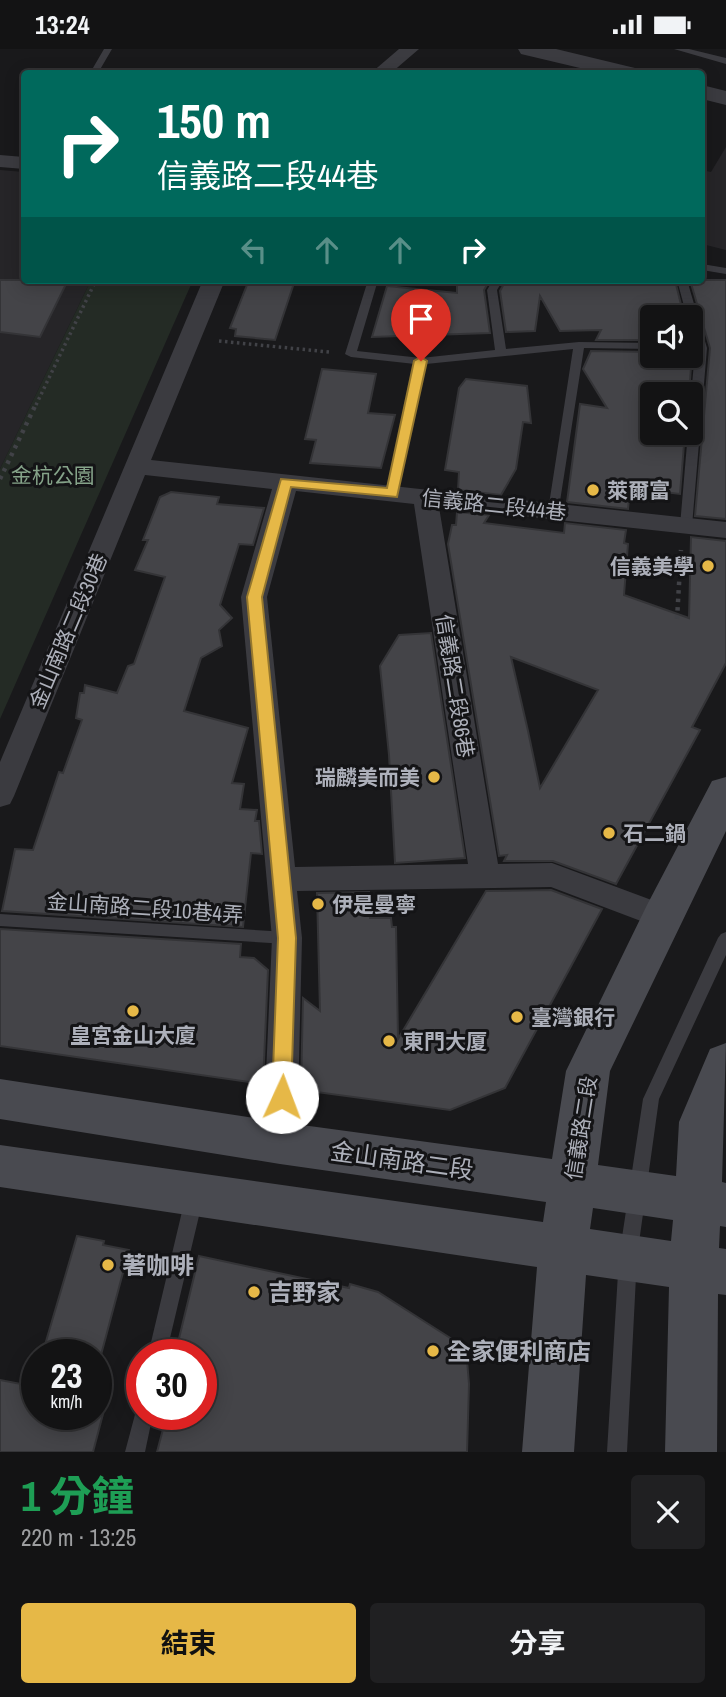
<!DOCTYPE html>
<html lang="zh-TW">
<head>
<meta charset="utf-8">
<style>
	body { margin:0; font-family:"Archivo Narrow","Noto Sans TC",sans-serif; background:#202022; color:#f1f3f6; height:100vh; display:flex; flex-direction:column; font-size:26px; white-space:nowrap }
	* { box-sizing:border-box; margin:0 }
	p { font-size:23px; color:#9d9ea0 }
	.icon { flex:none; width:38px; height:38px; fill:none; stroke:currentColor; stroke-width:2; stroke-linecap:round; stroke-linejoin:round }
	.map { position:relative; height:1403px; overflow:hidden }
	.drawer { display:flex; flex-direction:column; background:#131314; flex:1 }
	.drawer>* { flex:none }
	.hud { position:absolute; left:21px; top:21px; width:684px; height:214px; border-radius:7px; box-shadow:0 4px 18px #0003,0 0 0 2px #323234; background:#00695c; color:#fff; overflow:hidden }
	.fabs { position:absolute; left:640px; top:256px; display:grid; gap:14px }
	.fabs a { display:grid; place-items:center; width:63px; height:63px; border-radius:7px; background:#131314; box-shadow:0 4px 18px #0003,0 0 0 2px #323234; font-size:35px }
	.speed { position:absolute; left:21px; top:1290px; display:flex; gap:14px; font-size:35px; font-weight:700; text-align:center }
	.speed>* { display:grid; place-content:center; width:91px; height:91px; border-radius:50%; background:#131314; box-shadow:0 4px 18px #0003,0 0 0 2px #323234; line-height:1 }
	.speed small { font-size:18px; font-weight:400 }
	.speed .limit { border:10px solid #d22; background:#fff; color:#111 }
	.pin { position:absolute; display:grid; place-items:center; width:60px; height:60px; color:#fff; margin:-72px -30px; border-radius:50% 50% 50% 0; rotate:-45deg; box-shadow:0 0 7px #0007 }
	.pin .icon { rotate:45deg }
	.me { position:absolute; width:77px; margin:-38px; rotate:2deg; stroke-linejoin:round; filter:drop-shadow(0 0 5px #0008) }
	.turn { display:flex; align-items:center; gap:24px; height:147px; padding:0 21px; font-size:32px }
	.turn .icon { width:91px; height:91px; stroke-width:2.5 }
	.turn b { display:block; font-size:49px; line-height:60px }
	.lanes { display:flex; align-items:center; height:66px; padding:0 21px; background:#0003; justify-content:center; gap:35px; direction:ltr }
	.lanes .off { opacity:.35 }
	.round { display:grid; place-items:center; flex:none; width:74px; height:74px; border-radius:7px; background:#202022 }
	.headline { display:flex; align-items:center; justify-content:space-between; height:119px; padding:0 21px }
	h1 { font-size:42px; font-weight:700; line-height:52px; color:#1e9e55 }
	.cta { display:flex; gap:14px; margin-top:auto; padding:14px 21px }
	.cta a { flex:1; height:80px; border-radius:7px; background:#e6b847; color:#111; font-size:28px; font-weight:700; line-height:80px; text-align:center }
	.cta a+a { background:#202022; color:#f1f3f6 }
	.status { display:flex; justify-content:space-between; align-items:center; height:49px; padding:0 35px; background:#131314; direction:ltr }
	.status svg { height:19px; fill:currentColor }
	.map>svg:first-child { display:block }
</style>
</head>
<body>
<div class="status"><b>13:24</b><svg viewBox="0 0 49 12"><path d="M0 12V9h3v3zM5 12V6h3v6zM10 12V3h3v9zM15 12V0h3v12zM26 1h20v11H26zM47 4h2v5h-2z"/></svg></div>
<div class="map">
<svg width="726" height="1403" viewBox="0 0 726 1403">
	<rect width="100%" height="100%" fill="#19191b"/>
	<path fill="#262528" d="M726,98V201L702,195V121L711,123Z
		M0,121L24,123V231H91L0,420Z"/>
	<path fill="#242b25" d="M91,231H193L0,670V420Z"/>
	<path fill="#444448" stroke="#343437" stroke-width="2" fill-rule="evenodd" d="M0,231H68L40,288L0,283Z
		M249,231H295L275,291L235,287L236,280L230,279Z
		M464,231H490L484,241L490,284L372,288L387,237L457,244V234L465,235Z
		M506,231H675L684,268H653V291H596L601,281L560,282L540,247L535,282L506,283L500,242Z
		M690,231H726V470L695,467L710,299Z
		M591,302L653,303V306H691L692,304L689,345H653V383H685L680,445L630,439L628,460L567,453L580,355L607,359L583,320Z
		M322,320L376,325L368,364L395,366L381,419L310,414L316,391L305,390Z
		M466,330L527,337L531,374L523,373L516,420L501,446L458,441L459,423L445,421L459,339Z
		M171,443L219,448L217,455L264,459L253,496L239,495L220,556L232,569L219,581L222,597L201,609L184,662L248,679L232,734L244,735L240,760L257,761L255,772H259L262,805L251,804L243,878L2,862L15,800L33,801L59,723L63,724L82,671L76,669L80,644H84L85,636L117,644L128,617L134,615L165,528L135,521L148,491H143L160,448Z
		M457,463L489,466L484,474L564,484L565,474L626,481L624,494L628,495L624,546L689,569L691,488L726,492V614L692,678L700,681L616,835L553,812H504L507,806L499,807L448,495L452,476H456ZM511,608L598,641L540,739L528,682Z
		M431,584L465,809L395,814L389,706L380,617L399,586Z
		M551,841L602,860L505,1039L450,1061L301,1041L303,949L320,962L317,844L369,843L370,869H391L392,878H396L398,990L486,842Z
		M0,880L241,895L240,908L254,909L268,921L263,1035L0,997Z
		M77,1187L104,1192L103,1196L129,1201L101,1306H42Z
		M199,1207L349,1239L350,1235L378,1243L466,1299L469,1335L467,1403H157L167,1365H201V1306H175Z
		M0,1331L37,1338V1365H103L93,1403H0Z"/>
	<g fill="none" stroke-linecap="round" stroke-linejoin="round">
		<path stroke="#414247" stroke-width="3.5" stroke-dasharray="2.5 3.5" stroke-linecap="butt" d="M219,292L329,303
			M36,356L96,231"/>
		<path stroke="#414247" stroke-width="4.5" stroke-dasharray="3.5 5" stroke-linecap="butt" d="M0,430L36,355
			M677,570L681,501"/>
		<path fill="#3b3b40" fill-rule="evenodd" d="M104,0H112L98,24H90Z
			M674,0H689L726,9V15Z
			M702,215L726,219V225L702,221Z
			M368,231H378L357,302L421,309L495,301L487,241L493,231H503L497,241L506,300L579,293L653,294V300L584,299L558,465L554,466L548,462L573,300L426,315L398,444L392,448L388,447L386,444L415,315L351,308L345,305Z
			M677,231H687L707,299L692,477L686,481L680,477L688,383H691V347L695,302L691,301V295H694L691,284V268H687Z
			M0,865L287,883L292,885L295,889L292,893L287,895L0,877Z
			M726,883V906L659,1050L637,1208L627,1403H607L619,1208L643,1050L718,889L721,885Z
			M194,1142L200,1144L203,1150L166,1306H148L185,1150L188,1144Z
			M142,1357V1365H153L145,1403H125L137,1358Z"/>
		<path fill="#3b3b40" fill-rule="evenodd" d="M399,0H419L391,24H371Z
			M0,106L24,108V120L0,118Z
			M203,231H225L151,411L726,473V489L439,458L498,815L552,814L673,859L677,868L673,877L662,880L551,838L297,842L302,889L297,1094L292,1105L280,1109L268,1105L263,1094L272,889L241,548L272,440L145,426L14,747L10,755L0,758V713ZM296,442L414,455L468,815L295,818L267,548Z"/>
		<path fill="#3b3b40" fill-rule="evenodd" d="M518,0H556L635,19L638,24H601L521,5Z
			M702,36L726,42V56L702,50Z"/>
		<path fill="#494a50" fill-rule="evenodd" d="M726,728V782L610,1022L598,1116L676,1127L679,1073L710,1000L726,994L722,1133L726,1134V1178L720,1177L719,1199L726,1200V1246L718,1245L717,1403H665L669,1238L586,1226L574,1403H522L537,1218L0,1138V1096L543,1173L546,1153L280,1115L0,1070V1030L280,1073L552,1110L566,1022L647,856L712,732ZM593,1159L673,1171L671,1192L590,1180Z"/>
	</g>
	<path fill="#e6b847" stroke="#96782e" stroke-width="2" d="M421,308L427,312L397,448L291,438L262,548L296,889L291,1048L288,1054L282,1056L275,1054L272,1048L278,889L247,548L281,430L387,439L414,312Z"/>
	<g fill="#e6b847" stroke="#141416" stroke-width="2.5">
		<circle cx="593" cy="441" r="7"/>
		<circle cx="708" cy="517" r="7"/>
		<circle cx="434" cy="728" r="7"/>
		<circle cx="609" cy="784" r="7"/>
		<circle cx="318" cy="855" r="7"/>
		<circle cx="133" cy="962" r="7"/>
		<circle cx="517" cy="968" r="7"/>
		<circle cx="389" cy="992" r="7"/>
		<circle cx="108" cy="1216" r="7"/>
		<circle cx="254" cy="1243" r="7"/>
		<circle cx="433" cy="1302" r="7"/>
	</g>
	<g text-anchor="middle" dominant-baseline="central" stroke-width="6" stroke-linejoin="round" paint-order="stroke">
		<g font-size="21" fill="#85a389" stroke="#141416">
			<text x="53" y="426">金杭公園</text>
		</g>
		<g font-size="21" font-weight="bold" fill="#adb0ba" stroke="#141416" text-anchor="start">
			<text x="607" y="441">萊爾富</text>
			<text x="694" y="517" text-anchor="end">信義美學</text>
			<text x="420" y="728" text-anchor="end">瑞麟美而美</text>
			<text x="623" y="784">石二鍋</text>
			<text x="332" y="855">伊是曼寧</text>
			<text x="531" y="968">臺灣銀行</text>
			<text x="133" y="986" text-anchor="middle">皇宮金山大廈</text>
			<text x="403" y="992">東門大厦</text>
		</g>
		<g font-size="21" fill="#adb0ba" stroke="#141416">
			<text transform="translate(494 456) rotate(6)">信義路二段44巷</text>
			<text transform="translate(68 582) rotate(-67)">金山南路二段30巷</text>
			<text transform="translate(455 637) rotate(81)">信義路二段86巷</text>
			<text transform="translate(145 859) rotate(4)">金山南路二段10巷4弄</text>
			<text transform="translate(581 1079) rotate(-81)">信義路二段</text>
		</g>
		<g font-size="24" fill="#adb0ba" stroke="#141416">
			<text transform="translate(402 1111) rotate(8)">金山南路二段</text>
		</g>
		<g font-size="24" font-weight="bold" fill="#adb0ba" stroke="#141416" text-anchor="start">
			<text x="122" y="1216">著咖啡</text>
			<text x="268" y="1243">吉野家</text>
			<text x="447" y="1302">全家便利商店</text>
		</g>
	</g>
</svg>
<div class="fabs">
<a><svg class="icon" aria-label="sound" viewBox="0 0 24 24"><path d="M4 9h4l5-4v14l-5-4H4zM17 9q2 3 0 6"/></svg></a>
<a><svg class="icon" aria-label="search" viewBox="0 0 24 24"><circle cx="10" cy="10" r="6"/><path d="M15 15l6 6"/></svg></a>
</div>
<div class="speed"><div>23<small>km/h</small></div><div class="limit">30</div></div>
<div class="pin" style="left:421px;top:312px;background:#d93025"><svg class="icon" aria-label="arrive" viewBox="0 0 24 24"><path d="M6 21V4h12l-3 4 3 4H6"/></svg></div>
<svg class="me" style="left:282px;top:1048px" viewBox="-20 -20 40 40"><circle r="19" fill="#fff"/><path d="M0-13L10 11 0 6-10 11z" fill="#e6b847"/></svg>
<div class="hud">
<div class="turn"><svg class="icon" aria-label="right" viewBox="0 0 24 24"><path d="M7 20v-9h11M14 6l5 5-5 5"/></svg><div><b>150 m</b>信義路二段44巷</div></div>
<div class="lanes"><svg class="icon off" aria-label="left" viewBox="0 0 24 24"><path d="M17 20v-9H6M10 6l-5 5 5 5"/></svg><svg class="icon off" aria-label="ahead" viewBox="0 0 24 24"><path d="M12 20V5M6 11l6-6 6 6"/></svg><svg class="icon off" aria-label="ahead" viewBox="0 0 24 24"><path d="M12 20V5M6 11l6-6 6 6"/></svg><svg class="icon" aria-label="right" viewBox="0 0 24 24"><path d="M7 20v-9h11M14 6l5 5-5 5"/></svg></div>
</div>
</div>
<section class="drawer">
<div class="headline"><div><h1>1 分鐘</h1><p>220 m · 13:25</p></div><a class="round"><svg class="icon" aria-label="close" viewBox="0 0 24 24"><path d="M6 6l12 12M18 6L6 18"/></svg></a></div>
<div class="cta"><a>結束</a><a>分享</a></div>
</section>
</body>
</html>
